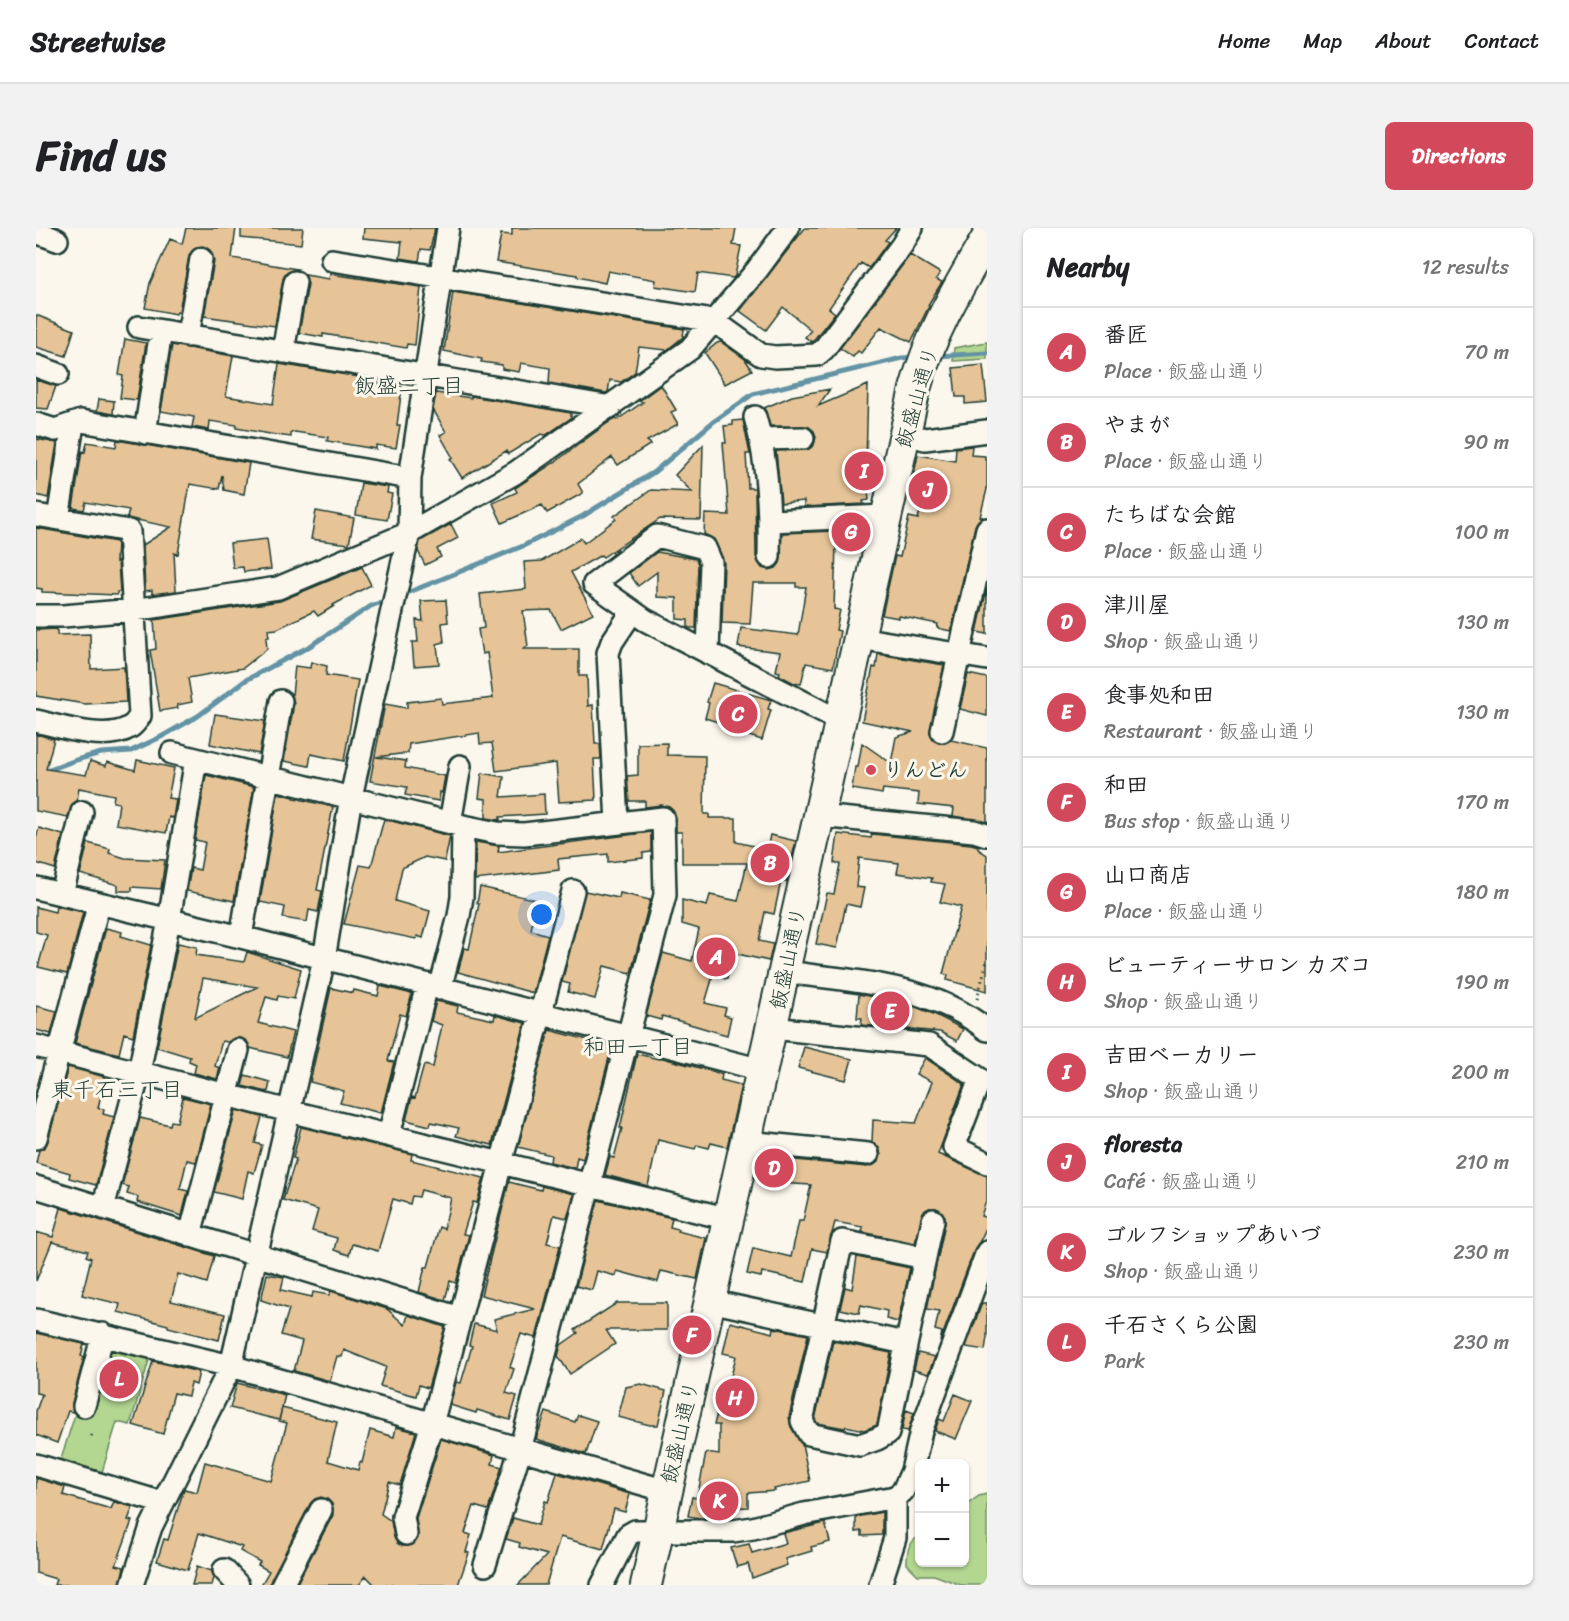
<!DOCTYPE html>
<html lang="en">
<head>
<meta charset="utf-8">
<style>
	body { margin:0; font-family:Sriracha,"Klee One",sans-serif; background:#f2f2f2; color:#202124 }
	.controls { position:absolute; right:18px; bottom:18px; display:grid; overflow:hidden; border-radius:9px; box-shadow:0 2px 4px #0004 }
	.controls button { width:54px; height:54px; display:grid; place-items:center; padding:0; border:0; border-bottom:2px solid #e0e0e0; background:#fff; color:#202124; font:30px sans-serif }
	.you { position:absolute; left:506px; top:687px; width:21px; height:21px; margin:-15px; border:4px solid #fff; border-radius:50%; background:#1a73e8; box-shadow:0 0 0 9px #1a73e833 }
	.badge { display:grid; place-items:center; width:39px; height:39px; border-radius:50%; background:#d1495b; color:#fff; font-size:20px; font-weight:700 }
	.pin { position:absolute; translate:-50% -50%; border:3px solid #fff; box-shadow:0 2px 6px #0006 }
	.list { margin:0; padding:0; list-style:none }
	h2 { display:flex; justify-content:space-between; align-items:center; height:78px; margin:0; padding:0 24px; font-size:26px }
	h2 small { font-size:20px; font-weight:400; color:#757577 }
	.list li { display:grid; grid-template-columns:39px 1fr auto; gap:18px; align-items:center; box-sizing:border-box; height:90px; padding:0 24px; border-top:2px solid #e0e0e0 }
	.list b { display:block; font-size:22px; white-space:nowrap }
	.list p { margin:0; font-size:20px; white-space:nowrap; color:#757577 }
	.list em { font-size:20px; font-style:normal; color:#757577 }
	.map { position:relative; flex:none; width:951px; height:1357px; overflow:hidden; border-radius:9px }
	header { display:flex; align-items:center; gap:36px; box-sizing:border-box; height:84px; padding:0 30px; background:#fff; border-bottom:2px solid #e0e0e0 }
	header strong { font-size:28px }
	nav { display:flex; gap:33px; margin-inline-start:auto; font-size:21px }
	.intro { display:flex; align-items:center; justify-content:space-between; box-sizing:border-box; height:144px; padding:0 36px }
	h1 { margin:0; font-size:42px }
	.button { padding:15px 27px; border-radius:9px; background:#d1495b; color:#fff; font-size:21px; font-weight:700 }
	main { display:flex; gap:36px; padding:0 36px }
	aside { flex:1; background:#fff; border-radius:9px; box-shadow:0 2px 4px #0004 }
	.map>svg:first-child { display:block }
</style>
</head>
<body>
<header>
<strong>Streetwise</strong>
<nav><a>Home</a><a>Map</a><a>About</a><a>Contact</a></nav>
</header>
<div class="intro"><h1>Find us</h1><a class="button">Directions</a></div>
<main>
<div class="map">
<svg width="951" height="1357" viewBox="0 0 951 1357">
	<rect width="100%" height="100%" fill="#fbf7ec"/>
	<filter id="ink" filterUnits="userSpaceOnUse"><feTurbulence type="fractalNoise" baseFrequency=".0167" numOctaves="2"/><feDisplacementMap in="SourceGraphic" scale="12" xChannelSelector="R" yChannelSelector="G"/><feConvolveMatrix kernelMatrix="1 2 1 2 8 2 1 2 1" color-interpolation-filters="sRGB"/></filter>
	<g filter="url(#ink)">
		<path fill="#b3d691" stroke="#698a62" stroke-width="1.5" d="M951 114V131L917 133 918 120Z
			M70 1110 116 1122 94 1197 81 1194 66 1244 25 1231 41 1180Z
			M951 1266V1357H925L898 1347H882L871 1336C871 1322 872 1316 883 1308L884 1334H928L929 1278 943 1268Z"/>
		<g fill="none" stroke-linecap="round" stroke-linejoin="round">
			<path stroke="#6393a5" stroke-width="5" d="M902 128 951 125
				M366 367 487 318 547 288 618 244 677 194 717 166 866 130 880 129
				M0 547 40 532 65 525 95 523 125 509 162 488 210 452 274 418 335 378 351 372"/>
		</g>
		<path fill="#e6c498" stroke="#1f3d34" stroke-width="1.5" fill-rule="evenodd" d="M150 0H200L196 30 261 41 250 45 247 51 239 98 168 88 178 33 174 22 167 18 160 19 153 28 143 84 141 83 140 86 109 80 114 55 134 11 146 16Z
			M205 0H267L265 16 205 10Z
			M328 0H399L394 22 385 21 383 33 364 30 366 14 327 10Z
			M476 0H700L697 17 705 18 699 48 697 50 662 45 659 64 619 58 620 52 572 43 569 55 541 49V47L460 34 465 6 476 7Z
			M769 0H860L849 12 852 14 833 40 825 35 793 80 799 85 776 114 769 109 775 102 747 79 730 102 704 83Z
			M874 27 904 45 900 51 906 54 892 77 893 78 875 114 845 99 825 125 822 123 817 129 804 120Z
			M294 46 385 59 379 117 371 116 370 120 287 106V109L263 105 272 56 269 47 293 51Z
			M417 64 648 101 647 109 631 122 603 119 599 144 585 154 574 152 572 164 570 165 513 155 514 140 485 135 483 144 466 141V137L445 134 446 131 408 123Z
			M0 87 38 102 30 128 0 119Z
			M89 111 110 115 101 172 84 170 87 148 83 147Z
			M685 114 709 131 716 142 689 156 669 125 681 115Z
			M136 117 197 128 190 168 195 169 237 176 243 136 336 151 335 154 366 159 361 197H364L360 220 340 217V221L291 213 292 209 259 204 255 205V209L240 207 200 200 201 197 174 193 173 202 156 199 158 189 125 183Z
			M947 137 951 174 929 176V169H920L917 140Z
			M0 152 20 158 12 181 0 180Z
			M625 157 640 182 635 184 642 196 611 213 615 216 582 237 576 229 542 256 547 265 511 285 506 277 466 295 457 275 481 264 479 260 519 234 569 197 578 191 581 192 607 174 603 173Z
			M832 157 830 235H837L839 253 831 254 833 272 827 273 828 276 768 279V273L745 275 740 223 773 221 778 217 780 209 778 203 773 199 734 198 728 180 756 168 794 161 782 178Z
			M400 165 435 170V168L535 185V190L510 207 505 206 472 226 470 223 426 250 414 231 417 230 404 207 410 204 397 181Z
			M63 171 78 173 77 186 61 183Z
			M707 192 714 226H710L712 260H719L720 329 726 340 733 342 740 340 744 335 746 305 827 302V314L800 316 798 381 804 382 800 402 804 403 797 440 770 435 765 456 758 455 743 447 744 444 740 443 744 424 702 419 705 400 762 407 770 359H760V355H717L714 396 686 395 688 334 678 311 668 306 669 286 693 287 687 215H690L688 198 697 197V193Z
			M0 211 21 215 12 270 0 267Z
			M81 212 213 235 208 266 188 262 186 247 183 261 154 256 142 326 138 325 140 363 116 366V362L109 363 107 317 135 299 91 290 93 282 50 274 48 282 37 280 46 223 49 224 51 214 80 219Z
			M667 217 665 292 624 291 578 322H581L577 325 576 323 567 329 565 327 535 344 557 385 525 401 515 382 487 383 492 418 486 421H543V448H551L552 478 557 477 559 516H564L565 531H558L560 572 523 574 520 535 460 543 456 515 444 516 443 505 373 516 372 525 340 529 370 533 369 540 409 548 406 565 404 564 403 573 369 567 371 559 334 553 349 476 371 480V474L405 470 406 476 457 470 451 425 446 426 442 401 448 400 444 366 490 361 488 334 506 333 545 310 548 315 580 291 578 288 615 262 656 264 639 247Z
			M936 218 935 227 949 228V232H951V261L944 289H946L939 298 915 403 901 400 902 396 863 388V390L846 387 859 328 864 329 873 289 882 291 890 258 876 255 882 227 919 233 920 220Z
			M325 255 352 259 351 265 356 266 351 292 320 287Z
			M280 283 318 290 313 316 275 311Z
			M415 296 422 310 401 321 405 329 389 337 382 323 384 313Z
			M0 300 81 314 80 334 82 333 84 364H81V367L6 364V361L0 360Z
			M231 311 235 341 208 344 207 339 197 340 194 315Z
			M621 324 660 331 662 336 660 400H652V392L641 391V370L621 369V344L602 358 593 345Z
			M326 339 335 357 297 377 298 378 282 388 278 383 241 401 232 402 233 409 230 410 231 421 207 440 152 450 156 474 141 477 142 480 124 483 114 422 120 421 118 392 244 373Z
			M951 360V406L941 404Z
			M410 372 412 394 406 395 408 414 401 416 403 436 378 438 376 414H382L380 392 387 393 385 373Z
			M21 401V407L54 406 55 441 88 439 90 474 49 476 0 468V402Z
			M842 426 908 437 894 506 897 512 903 515H909L915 512 951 520V594L917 588 918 580 882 576 883 565 847 561 846 566 816 561 819 539H822L826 515 855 535 860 509 877 504 826 493 837 439 840 440Z
			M275 434 291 438 290 447 322 452 308 533 275 526 273 538 248 533 258 475 256 467 259 438 274 440Z
			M932 446 951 450V488L924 481Z
			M677 455 735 472 732 481 735 482 726 512 697 503 698 499 669 490 673 475 671 474Z
			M179 486 229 493 223 526 174 516Z
			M0 506 18 511 10 541 50 547 54 533 70 538 71 534 99 542 101 532 138 540 132 570 140 571 137 590 133 589 130 605 80 596 83 575 77 574 78 567 43 560 41 573 36 576 32 589 0 583Z
			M631 515V527L669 528 668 586H673V590H700V614L731 621 734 607 760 613 750 654 745 653 738 686 729 684 723 713 737 716 733 733 697 725 691 751 677 748 669 775 690 780 688 787 695 789 691 807 626 788 625 792 610 788 627 725 656 733 663 701 646 696V672L671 678 674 667 702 673 711 635H646V604H640V590L637 583 633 579 626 577 609 579V573H593L591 548 602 547V516Z
			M446 545 468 549 465 569 508 566 509 586 464 589V592L450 590V571L443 570Z
			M170 547 218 559 198 673 151 663 155 640 164 642 169 614 159 612Z
			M242 565 258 569V570L297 579 281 662 286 663 282 684 273 682 271 694 247 690 249 679 224 674Z
			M348 591 414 608 409 633 389 629 366 640 359 673 394 683 387 710 381 708 380 711 308 696 324 637 335 639Z
			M3 600 27 607 19 641 0 635V610Z
			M615 604V624L607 625V630L572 634V626L522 631 523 642 439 652 440 614 463 618 462 624Z
			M802 606 835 610 836 606 935 616 942 618V621L951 627V763L911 752 912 747 907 746 925 679 904 674 909 656 895 654 896 650 861 645 863 635 823 630 820 659 828 660 824 679 810 676 801 720 780 716 791 665 798 666 804 636 798 635Z
			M52 615 74 621 73 625 89 630 129 632 125 661 96 659V663H82V657L44 646Z
			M444 659 501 672 495 702 512 707 497 765 422 744 428 720 433 721 443 676 441 675Z
			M549 663 583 670 584 665 614 672 595 745 568 738 559 771 532 764 534 756 526 754Z
			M20 678 47 684 31 746 2 739 11 707 0 704V679L19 684Z
			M70 700 86 704 85 708 115 717 97 808 88 805 83 826 39 815Z
			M142 715 161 719 160 727 208 734 211 724 265 741 258 771 242 768 241 772 230 769 222 795 257 804 251 829 214 820 211 813 205 810H198L192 814 186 813 179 838 184 840 181 851 158 845 160 836 153 833 154 829 121 819ZM167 750 221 759 159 790Z
			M344 758 376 766 370 788 364 786 352 833 358 834 345 885 304 875 308 863 274 854 295 760 317 765 318 762 342 768Z
			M823 766 877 778 900 787 927 801 921 813 904 804 825 797 826 790H821Z
			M400 773 422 778 421 784 458 792 459 787 489 795 456 917 420 908 423 900 395 894 394 898 370 892 376 869 379 870 388 837 397 839 406 797 395 793Z
			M0 778 21 783 15 806 0 802Z
			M513 802 576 818 547 931 541 929 539 940 514 934 515 927 482 919Z
			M768 819 816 831 810 852 762 840Z
			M601 826 623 831V829L686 846 685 852 705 857 691 919 675 915 673 920 661 917 659 921 622 912 612 958 569 947 574 929 578 930 586 900H584Z
			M889 830 928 856 902 926 951 948V970L945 988 951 990V998L944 1013 939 1020 904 1114 906 1104 899 1102 903 1083 891 1081 909 995V988L900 980H893L887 984 879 1015 826 1004 827 999 799 994 791 1024 776 1021 769 1054 726 1044 725 1049 711 1046 717 1020 755 1029 763 993H767L775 957 724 954 725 935H729V929L831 939 838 937 843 933 845 927 843 920 836 914 837 892 880 895 896 854 880 846Z
			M32 839 69 849 62 880 68 881 67 886 78 889 60 957 33 950 34 945 0 935 3 922 9 919 12 913Z
			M209 847 234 854 232 864 206 858Z
			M147 869 175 876 160 934 151 932 144 961 152 963 146 988 101 974 102 969 91 966 93 959 86 957 104 890 134 897 135 893 141 894Z
			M200 882 226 889 219 915 226 917 218 945 212 943 206 971 178 964Z
			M265 899 376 926 375 932 448 950 441 975 437 974 427 1006 433 1007 420 1055 414 1053 409 1072 383 1064 389 1039H392L403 999 408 1001 415 970 385 962 383 969 376 968 374 976 357 971 342 1023 316 1016 313 1027 298 1022 301 1010 276 1003 282 982 247 972 260 931 257 930Z
			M473 954 505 962 506 958 538 966 531 990 518 987 511 1015 524 1018 500 1110 485 1106 474 1139 478 1141 470 1165 481 1168 474 1192 441 1182 440 1185 414 1177 420 1154 425 1155 436 1118 433 1117 438 1096 461 1102 458 1091 499 1081 445 1067Z
			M562 972 636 990 634 999 642 1001 641 1003 670 1010 661 1051 625 1043 622 1054 581 1043 580 1048 561 1043 556 1062 540 1058Z
			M25 980 178 1028 171 1055 142 1046 135 1073 189 1086 183 1112 132 1099V1097L82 1084 84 1076 46 1067 55 1030 50 1028 52 1023 16 1014 0 1053V1004L17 1009Z
			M821 1029 874 1040 862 1094 850 1091 851 1083 825 1077 823 1085 804 1081 809 1059 816 1061Z
			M231 1046 248 1049 245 1062 276 1069 277 1064 293 1067 295 1063 351 1081 369 1097 372 1087 409 1099 392 1160 383 1157 380 1168 344 1158 350 1139 308 1122 306 1129 301 1128 294 1153 258 1143 266 1113 245 1107 253 1081 225 1072Z
			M581 1075H631V1102H570L579 1116 534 1146 522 1128 525 1117 542 1105 539 1102Z
			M946 1075H951V1109L949 1122 930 1119Z
			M694 1094 737 1105 738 1100 772 1107 753 1189 755 1199 766 1216 774 1253 738 1261 739 1263 712 1265V1279L694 1280 693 1290H664L652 1288 656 1269 661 1270 670 1225 683 1227V1197H678L688 1156 693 1157 700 1128 687 1125Z
			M0 1105 48 1116 45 1128 48 1129 36 1175 37 1184 32 1183 21 1215 0 1207V1183L6 1166 0 1165Z
			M797 1113 855 1125 841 1197 836 1199 828 1202 810 1198 809 1200 781 1195 779 1191Z
			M882 1125 899 1129 892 1146 878 1142Z
			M117 1133 163 1144 160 1157 155 1155 152 1168 138 1165 127 1206 97 1197Z
			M201 1155 249 1167 243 1192 194 1180Z
			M605 1156 630 1163 622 1197H614L582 1189 590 1159Z
			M919 1166 936 1173 920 1211 899 1203 903 1191 908 1193Z
			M246 1180 301 1194 292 1233 322 1242 324 1234 326 1235 334 1202 358 1209 360 1199 380 1204 364 1257 353 1254 345 1286 355 1293 358 1309 361 1315 366 1318 378 1316 382 1310 380 1290 405 1211 458 1227 456 1236 466 1239 452 1282 438 1278 429 1305 435 1307 430 1324 433 1325 422 1357H339L330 1348 323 1357H260L297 1287 296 1276 291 1271 285 1269 279 1271 274 1276 233 1357H225L233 1343 222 1337 224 1334 204 1323 206 1319 163 1305 152 1342 121 1333 128 1311 132 1312 147 1264 148 1261 161 1264 169 1234 235 1253 251 1195 243 1193Z
			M870 1182 878 1185 872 1203 866 1202Z
			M510 1184 539 1194 542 1187 561 1193 550 1226 500 1211Z
			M521 1245 594 1266 589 1284 578 1281 567 1321 524 1309 510 1357H482L511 1327 483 1319 484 1315 470 1311 477 1290 502 1297 509 1273 512 1274Z
			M0 1250 29 1259 27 1267 75 1281 78 1274 97 1279 92 1292 96 1293 80 1337 88 1339 84 1357H18L20 1351 0 1345Z
			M846 1284V1307L826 1308V1303L820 1304V1289Z
			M789 1295 794 1314 775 1319 776 1323 749 1331 751 1337 716 1350 712 1336 701 1339 695 1320 713 1316 716 1325 750 1315 747 1305Z
			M161 1338 176 1343 178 1350 176 1357H156Z"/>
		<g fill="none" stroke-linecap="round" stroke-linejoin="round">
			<g stroke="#1f3d34" stroke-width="26">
				<path id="street" d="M0 4 21 12
					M296 32 678 93 725 127 739 129 781 127 788 121 866 17 876 0
					M103 99 575 179
					M152 108 165 31
					M247 124 259 54
					M0 138 22 146
					M719 189C732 234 734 283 733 329
					M0 196 19 202 45 193 374 250
					M109 205 125 103
					M870 206 889 211 951 203
					M725 211 767 210
					M0 287 93 303 104 488C101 492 98 497 94 499 71 514 25 499 0 493
					M22 291 37 196
					M734 293 850 288
					M0 388H27L98 382 242 360 373 305 479 245 654 121 721 42 752 0
					M823 410 951 431
					M672 425 675 334 669 320 621 308 558 356 609 392 804 493
					M906 503 951 301
					M136 525 427 598 461 605 488 606 627 590 629 667 484 1222 449 1337
					M783 588 938 603 951 607
					M414 595 424 538
					M581 595 572 425 576 414 596 384
					M0 660 205 709 726 842
					M26 666 46 584
					M205 709 245 473
					M748 744C818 753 895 756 951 802
					M404 761 423 688 426 669 427 598
					M737 800 893 817 944 851 918 919 951 935
					M0 818 253 883 693 991
					M353 907 391 757
					M0 910 63 675
					M710 914 832 926
					M0 959 424 1090
					M67 980 103 845 133 692 160 531
					M154 1007 202 822
					M889 1030 806 1013 766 1193 773 1206 824 1217 841 1211 852 1205C866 1134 882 1063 897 992
					M674 1073 869 1115
					M0 1092 195 1138 631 1263
					M48 1178 67 1106
					M0 1237 127 1275
					M370 1306 367 1289 396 1196 537 663
					M188 1342 202 1357
					M96 1357 115 1299 195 1138 288 731 315 569 373 305 374 250 412 0
					M246 1357 285 1282
					M566 1357 592 1307 599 1303H697L717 1300 768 1286 859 1269 867 1263 876 1243 885 1203 951 1024
					M844 1357 859 1310V1269"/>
			</g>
			<g stroke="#1f3d34" stroke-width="34">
				<path id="secondary" d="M610 1357 879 161C894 106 923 58 951 10"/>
			</g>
			<path stroke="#1f3d34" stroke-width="3" stroke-dasharray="1.5 4.5" stroke-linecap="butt" d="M941 771 951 733
				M55 1208 57 1204"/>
			<use href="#street" stroke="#fbf7ec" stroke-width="21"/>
			<use href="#secondary" stroke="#fbf7ec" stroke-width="30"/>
		</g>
	</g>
	<circle fill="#d1495b" stroke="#fbf7ec" stroke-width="2" cx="835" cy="542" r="6"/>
	<g text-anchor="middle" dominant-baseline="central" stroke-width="6" stroke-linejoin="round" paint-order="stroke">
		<g font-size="21" fill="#1f3d34" stroke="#fbf7ec">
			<text transform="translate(881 169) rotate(-74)">飯盛山通り</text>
			<text transform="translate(752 730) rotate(-78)">飯盛山通り</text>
			<text transform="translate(644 1204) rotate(-77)">飯盛山通り</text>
		</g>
		<g font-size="21" font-weight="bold" fill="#1f3d34" stroke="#fbf7ec" text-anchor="start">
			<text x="847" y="542">りんどん</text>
		</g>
		<g font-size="22" fill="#1f3d34" stroke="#fbf7ec">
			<text x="373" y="157">飯盛二丁目</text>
			<text x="602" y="818">和田一丁目</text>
			<text x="81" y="861">東千石三丁目</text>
		</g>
	</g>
</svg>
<div class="controls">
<button>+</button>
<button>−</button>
</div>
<div class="you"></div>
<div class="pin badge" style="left:680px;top:729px">A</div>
<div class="pin badge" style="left:734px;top:635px">B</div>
<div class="pin badge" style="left:702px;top:486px">C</div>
<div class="pin badge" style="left:738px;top:940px">D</div>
<div class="pin badge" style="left:854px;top:783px">E</div>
<div class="pin badge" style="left:656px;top:1107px">F</div>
<div class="pin badge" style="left:815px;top:304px">G</div>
<div class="pin badge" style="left:699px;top:1170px">H</div>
<div class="pin badge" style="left:828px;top:243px">I</div>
<div class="pin badge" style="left:892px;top:262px">J</div>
<div class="pin badge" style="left:683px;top:1273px">K</div>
<div class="pin badge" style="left:83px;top:1151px">L</div>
</div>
<aside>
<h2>Nearby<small>12 results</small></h2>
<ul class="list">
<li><span class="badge">A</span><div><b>番匠</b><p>Place · 飯盛山通り</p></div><em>70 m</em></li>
<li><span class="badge">B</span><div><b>やまが</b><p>Place · 飯盛山通り</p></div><em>90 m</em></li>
<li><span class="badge">C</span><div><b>たちばな会館</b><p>Place · 飯盛山通り</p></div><em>100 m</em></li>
<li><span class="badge">D</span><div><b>津川屋</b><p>Shop · 飯盛山通り</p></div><em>130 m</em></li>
<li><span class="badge">E</span><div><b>食事処和田</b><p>Restaurant · 飯盛山通り</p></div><em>130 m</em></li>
<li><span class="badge">F</span><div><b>和田</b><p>Bus stop · 飯盛山通り</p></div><em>170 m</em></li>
<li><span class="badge">G</span><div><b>山口商店</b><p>Place · 飯盛山通り</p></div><em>180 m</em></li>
<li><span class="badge">H</span><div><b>ビューティーサロン カズコ</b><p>Shop · 飯盛山通り</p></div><em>190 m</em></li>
<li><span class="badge">I</span><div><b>吉田ベーカリー</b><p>Shop · 飯盛山通り</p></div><em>200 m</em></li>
<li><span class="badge">J</span><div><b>floresta</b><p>Café · 飯盛山通り</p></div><em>210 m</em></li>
<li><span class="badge">K</span><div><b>ゴルフショップあいづ</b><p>Shop · 飯盛山通り</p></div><em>230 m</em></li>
<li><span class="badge">L</span><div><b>千石さくら公園</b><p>Park</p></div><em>230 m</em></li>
</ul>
</aside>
</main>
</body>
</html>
